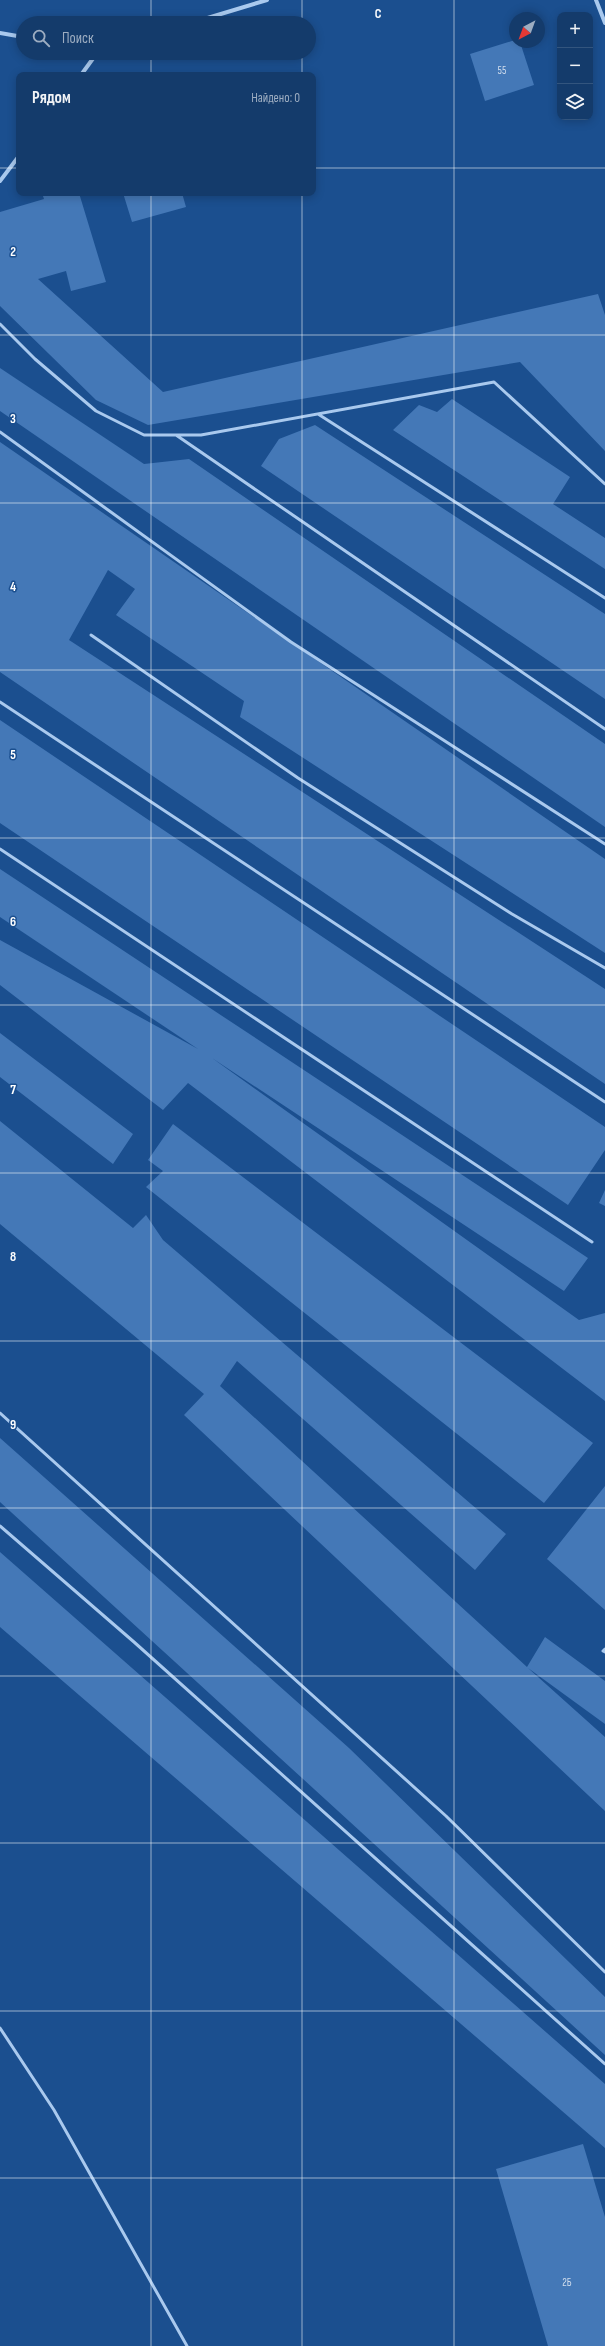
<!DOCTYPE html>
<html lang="ru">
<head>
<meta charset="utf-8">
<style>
	body { margin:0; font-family:"Sofia Sans Condensed",sans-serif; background:#214673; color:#f1f3f6 }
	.controls { position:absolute; right:12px; top:12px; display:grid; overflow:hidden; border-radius:8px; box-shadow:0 2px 10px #0003 }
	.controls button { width:36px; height:36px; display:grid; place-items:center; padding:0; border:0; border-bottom:1px solid #33557e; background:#143b6b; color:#f1f3f6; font:20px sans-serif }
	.compass { position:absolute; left:509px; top:12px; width:36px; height:36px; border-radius:50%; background:#143b6b; box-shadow:0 2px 10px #0003; rotate:221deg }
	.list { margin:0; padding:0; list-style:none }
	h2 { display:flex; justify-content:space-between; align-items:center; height:52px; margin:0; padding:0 16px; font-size:17px }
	h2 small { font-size:13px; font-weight:400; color:#9dadc1 }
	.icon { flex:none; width:22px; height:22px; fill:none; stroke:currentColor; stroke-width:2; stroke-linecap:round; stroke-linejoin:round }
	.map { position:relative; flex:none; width:605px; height:2346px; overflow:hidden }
	.search { position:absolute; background:#143b6b; box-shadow:0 2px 10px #0003; left:16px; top:16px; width:300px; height:44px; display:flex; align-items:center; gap:10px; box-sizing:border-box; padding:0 14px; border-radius:22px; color:#9dadc1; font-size:15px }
	.panel { position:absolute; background:#143b6b; box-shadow:0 2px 10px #0003; left:16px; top:72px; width:300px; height:124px; border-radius:8px }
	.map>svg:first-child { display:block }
</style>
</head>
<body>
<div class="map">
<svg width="605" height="2346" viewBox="0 0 605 2346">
	<rect width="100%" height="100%" fill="#1b4f8f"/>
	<path fill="#4478b7" d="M515 40V42H520L534 85 485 101 470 54Z
		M42 193H79L106 282 71 291 66 271 38 279 163 392 598 294 605 315V451L520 362 148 425 96 400 0 306V212L44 199Z
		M123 193H182L186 207 132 222Z
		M0 368 144 464 189 459 605 744V827L0 411Z
		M452 399 570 477 553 504 605 538V569L393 430 419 405 437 412Z
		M315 425 605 614V699L261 466 279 439Z
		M0 442 605 859V953L240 717 244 701 116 615 135 589 108 570 69 640 605 989V1084L0 672Z
		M0 720 605 1127V1150L568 1205 0 823Z
		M0 869 588 1258 564 1291 212 1058 579 1320 605 1313V1401L188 1083 163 1110 0 985V940L198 1049 0 917Z
		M0 1033 133 1134 113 1164 0 1077Z
		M0 1121 133 1228 146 1215 163 1240 506 1534 475 1570 237 1361 220 1386 527 1667 545 1637 605 1681V1724L528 1668 605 1737V1811L184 1415 204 1394 0 1224Z
		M173 1124 593 1443 544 1503 146 1187 163 1171 148 1160Z
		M605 1190V1206L599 1203Z
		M0 1438 349 1748 605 1997V2055L0 1502Z
		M605 1486V1610L547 1559Z
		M0 1552 605 2084V2148L0 1627Z
		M583 2144 605 2217V2346H548L496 2169Z"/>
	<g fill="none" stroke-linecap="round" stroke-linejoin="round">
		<path stroke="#a9c9ee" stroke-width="3" d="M0 324 35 359 96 411 144 435H201L494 382 605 484
			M318 414 605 598
			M0 432 291 642 605 844
			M176 435 605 729
			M91 635 298 778 512 914 605 968
			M0 702 605 1102
			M0 849 592 1242
			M0 1413 446 1816 605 1972
			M0 1526 134 1642 605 2064
			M605 1649 603 1651 605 1652
			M0 2028 54 2110 187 2346"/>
		<path stroke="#a9c9ee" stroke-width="4" d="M596 0 605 23
			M191 23 267 0
			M0 33 23 37
			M81 75 97 53
			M0 181 19 156"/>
	</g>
	<path fill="none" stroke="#fff" stroke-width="1" stroke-opacity="0.55" d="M151 0V23M302 0V23M454 0V2346M151 53V75M302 53V75M0 168H19M313 168H605M151 193V2346M302 193V2346M0 335H605M0 503H605M0 670H605M0 838H605M0 1005H605M0 1173H605M0 1341H605M0 1508H605M0 1676H605M0 1843H605M0 2011H605M0 2178H605"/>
	<g text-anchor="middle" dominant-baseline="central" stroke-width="3" stroke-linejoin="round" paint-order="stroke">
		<g font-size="11" fill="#d0dded">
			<text x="502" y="70">55</text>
			<text x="567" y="2282">2Б</text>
		</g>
	</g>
	<g font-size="13" text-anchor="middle" font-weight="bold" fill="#fff" stroke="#1b4f8f" stroke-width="3" stroke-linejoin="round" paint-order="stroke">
		<text x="378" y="18">C</text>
		<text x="13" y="256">2</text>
		<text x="13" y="423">3</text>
		<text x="13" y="591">4</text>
		<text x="13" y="759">5</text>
		<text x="13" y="926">6</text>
		<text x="13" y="1094">7</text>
		<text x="13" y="1261">8</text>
		<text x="13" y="1429">9</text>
	</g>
</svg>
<div class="controls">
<button>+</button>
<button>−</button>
<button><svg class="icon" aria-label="layers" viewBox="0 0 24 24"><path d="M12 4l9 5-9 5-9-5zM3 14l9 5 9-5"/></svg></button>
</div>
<svg class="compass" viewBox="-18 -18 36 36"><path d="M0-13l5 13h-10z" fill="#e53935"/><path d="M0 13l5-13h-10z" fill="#9dadc1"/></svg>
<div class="search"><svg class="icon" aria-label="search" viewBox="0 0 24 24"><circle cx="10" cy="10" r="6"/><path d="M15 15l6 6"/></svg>Поиск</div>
<section class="panel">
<h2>Рядом<small>Найдено: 0</small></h2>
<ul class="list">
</ul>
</section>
</div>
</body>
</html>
